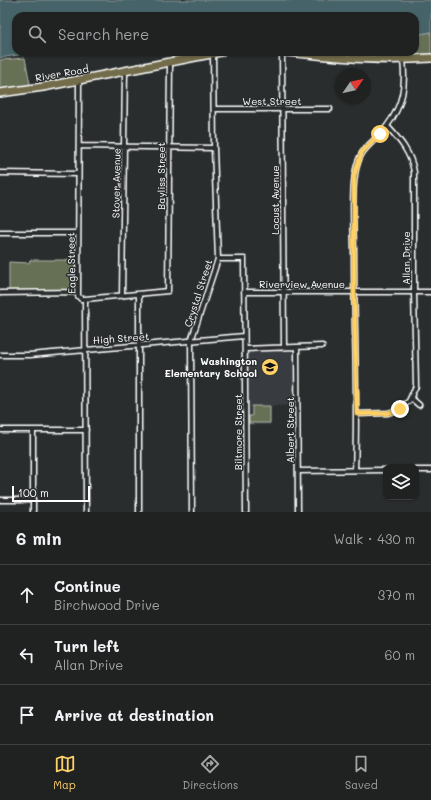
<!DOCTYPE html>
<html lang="en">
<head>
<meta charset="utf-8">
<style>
	body { margin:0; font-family:Mali,sans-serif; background:#282a2a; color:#f1f3f6 }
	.controls { position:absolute; right:12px; bottom:12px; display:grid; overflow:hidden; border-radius:8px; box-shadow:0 1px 3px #0004 }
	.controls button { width:36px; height:36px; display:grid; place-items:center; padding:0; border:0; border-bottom:1px solid #3d3f40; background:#202222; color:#f1f3f6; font:20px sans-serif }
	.compass { position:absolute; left:335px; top:68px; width:36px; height:36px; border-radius:50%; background:#202222; box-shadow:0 1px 3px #0004; rotate:56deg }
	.scale { position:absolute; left:12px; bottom:10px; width:78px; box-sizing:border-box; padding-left:4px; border:2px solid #fff; border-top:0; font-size:11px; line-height:14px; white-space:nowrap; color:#fff; -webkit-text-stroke:3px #2a2d2e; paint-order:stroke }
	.stop { position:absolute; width:12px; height:12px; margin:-9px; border:3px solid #ffd166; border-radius:50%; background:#fff }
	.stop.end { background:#ffd166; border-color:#fff; box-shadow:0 1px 4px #0008 }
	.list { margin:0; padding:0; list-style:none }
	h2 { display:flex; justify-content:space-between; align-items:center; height:52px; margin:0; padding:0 16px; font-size:17px }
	h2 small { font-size:13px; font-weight:400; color:#a2a4a5 }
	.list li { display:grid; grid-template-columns:26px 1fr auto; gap:12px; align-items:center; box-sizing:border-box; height:60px; padding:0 16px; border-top:1px solid #3d3f40 }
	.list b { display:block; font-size:15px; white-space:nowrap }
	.list p { margin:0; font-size:13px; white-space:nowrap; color:#a2a4a5 }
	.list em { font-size:13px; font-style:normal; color:#a2a4a5 }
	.icon { flex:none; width:22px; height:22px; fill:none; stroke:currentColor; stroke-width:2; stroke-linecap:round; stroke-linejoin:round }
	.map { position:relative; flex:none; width:431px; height:512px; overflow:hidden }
	.search { position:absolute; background:#202222; box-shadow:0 1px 3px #0004; left:12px; right:12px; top:12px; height:44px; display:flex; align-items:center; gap:10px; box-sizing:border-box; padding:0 14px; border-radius:12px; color:#a2a4a5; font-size:15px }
	.sheet { height:232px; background:#202222 }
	nav { display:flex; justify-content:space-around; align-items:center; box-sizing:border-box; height:56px; border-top:1px solid #3d3f40; background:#202222; font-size:11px; color:#a2a4a5 }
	nav a { display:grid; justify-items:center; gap:2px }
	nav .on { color:#ffd166 }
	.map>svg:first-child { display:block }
</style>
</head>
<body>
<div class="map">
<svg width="431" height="512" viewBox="0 0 431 512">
	<rect width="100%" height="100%" fill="#2a2d2e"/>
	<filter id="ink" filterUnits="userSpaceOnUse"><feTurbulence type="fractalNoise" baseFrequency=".025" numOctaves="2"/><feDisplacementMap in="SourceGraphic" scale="8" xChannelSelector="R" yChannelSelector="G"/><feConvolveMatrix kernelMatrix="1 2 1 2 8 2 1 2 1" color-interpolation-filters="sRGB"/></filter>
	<g filter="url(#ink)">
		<path fill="#393b41" d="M297 347V405L271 406V425H246L245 349Z"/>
		<path fill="#656f55" stroke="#b2b7aa" d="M431 32V58L284 52H415V35Z
			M25 58 31 89 0 93V60Z
			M30 260H77V292L9 293V262L29 263Z
			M252 406H270V423H249V416H252Z"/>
		<path fill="#456367" stroke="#8fa1a4" d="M0 0H431V32L415 35V16H16V52H35L0 58Z"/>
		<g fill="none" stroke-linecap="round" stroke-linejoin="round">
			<g stroke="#fff" stroke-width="7">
				<path id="minor" d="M282 52 284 348
					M79 80 78 296 81 299H85L168 291 170 62
					M215 109H330
					M79 146 214 148
					M0 173 78 174
					M0 233H78
					M218 259H244L246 512
					M244 292H431
					M0 293 77 292
					M139 294V512
					M122 296 125 71
					M85 299 86 512
					M297 347 298 512
					M245 349 322 346
					M0 355H30L244 336
					M411 398 419 405
					M357 414 388 413 400 409 409 401 416 386 414 292V172C411 153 400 140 387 126
					M0 430H86
					M33 431V512
					M355 470C358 398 354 326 354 254 354 231 351 197 355 175 359 146 372 146 387 126 403 105 406 85 403 60
					M416 470H431
					M298 471 386 470
					M0 500H33
					M192 512 191 341 218 259 214 148 213 54"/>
			</g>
			<g stroke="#fff" stroke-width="10">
				<path id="primary" d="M284 52C335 57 380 62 431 58
					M0 93 43 87 221 52"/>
			</g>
			<use href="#minor" stroke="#2a2d2e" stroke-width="4"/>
			<use href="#primary" stroke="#726c4b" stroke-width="7"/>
		</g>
	</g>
	<g fill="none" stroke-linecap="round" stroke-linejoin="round" filter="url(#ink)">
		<path stroke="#ffd166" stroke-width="5" d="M380 134 362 152 354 176V292L357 414 388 413 400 409"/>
	</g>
	<defs>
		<g id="school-disc" transform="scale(0.9)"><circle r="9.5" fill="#ffd166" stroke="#2a2d2e"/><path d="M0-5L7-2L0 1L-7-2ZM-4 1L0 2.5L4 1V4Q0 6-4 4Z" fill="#111"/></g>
	</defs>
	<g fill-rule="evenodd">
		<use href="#school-disc" x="270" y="367"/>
	</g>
	<g text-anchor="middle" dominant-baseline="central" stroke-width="3" stroke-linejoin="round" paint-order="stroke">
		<g font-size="10" fill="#fff" stroke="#2a2d2e">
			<text transform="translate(62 73) rotate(-10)">River Road</text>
			<text x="272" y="101">West Street</text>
			<text transform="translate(161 176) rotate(-90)">Bayliss Street</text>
			<text transform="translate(116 183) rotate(-89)">Stover Avenue</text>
			<text transform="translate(275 200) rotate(-90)">Locust Avenue</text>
			<text transform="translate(406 258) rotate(-90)">Allan Drive</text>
			<text transform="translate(71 263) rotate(-91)">Eagle Street</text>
			<text x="302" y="284">Riverview Avenue</text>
			<text transform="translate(198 293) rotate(-72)">Crystal Street</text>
			<text transform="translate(121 338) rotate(-4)">High Street</text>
			<text transform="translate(290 430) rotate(-90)">Albert Street</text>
			<text transform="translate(238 432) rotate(-90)">Biltmore Street</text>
		</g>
		<g font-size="10" font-weight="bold" fill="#fff" stroke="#2a2d2e" text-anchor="end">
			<text x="257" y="361">Washington<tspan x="257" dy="12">Elementary School</tspan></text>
		</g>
	</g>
</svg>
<div class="controls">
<button><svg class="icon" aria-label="layers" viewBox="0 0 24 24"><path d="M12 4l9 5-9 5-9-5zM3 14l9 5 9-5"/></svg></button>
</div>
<svg class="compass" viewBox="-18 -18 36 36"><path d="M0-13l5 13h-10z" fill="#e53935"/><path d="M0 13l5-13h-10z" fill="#a2a4a5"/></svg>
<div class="scale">100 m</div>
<div class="stop" style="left:380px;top:134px"></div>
<div class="stop end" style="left:400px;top:409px"></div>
<div class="search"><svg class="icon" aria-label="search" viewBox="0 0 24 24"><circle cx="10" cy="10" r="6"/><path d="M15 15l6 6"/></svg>Search here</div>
</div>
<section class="sheet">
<h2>6 min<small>Walk · 430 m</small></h2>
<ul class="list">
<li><svg class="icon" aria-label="ahead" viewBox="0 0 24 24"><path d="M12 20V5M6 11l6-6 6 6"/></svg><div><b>Continue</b><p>Birchwood Drive</p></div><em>370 m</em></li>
<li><svg class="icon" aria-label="left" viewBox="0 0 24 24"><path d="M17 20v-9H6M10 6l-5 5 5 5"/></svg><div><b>Turn left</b><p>Allan Drive</p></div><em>60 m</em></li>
<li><svg class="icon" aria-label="arrive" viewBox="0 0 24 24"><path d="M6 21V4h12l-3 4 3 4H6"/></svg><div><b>Arrive at destination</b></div></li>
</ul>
</section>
<nav>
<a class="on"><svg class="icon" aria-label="map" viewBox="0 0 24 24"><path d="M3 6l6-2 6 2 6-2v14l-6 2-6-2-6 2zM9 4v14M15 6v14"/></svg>Map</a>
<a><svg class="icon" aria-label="directions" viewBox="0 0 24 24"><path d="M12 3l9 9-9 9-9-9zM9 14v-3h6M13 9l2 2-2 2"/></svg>Directions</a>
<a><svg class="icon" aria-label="saved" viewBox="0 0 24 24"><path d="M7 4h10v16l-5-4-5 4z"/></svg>Saved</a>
</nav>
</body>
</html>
